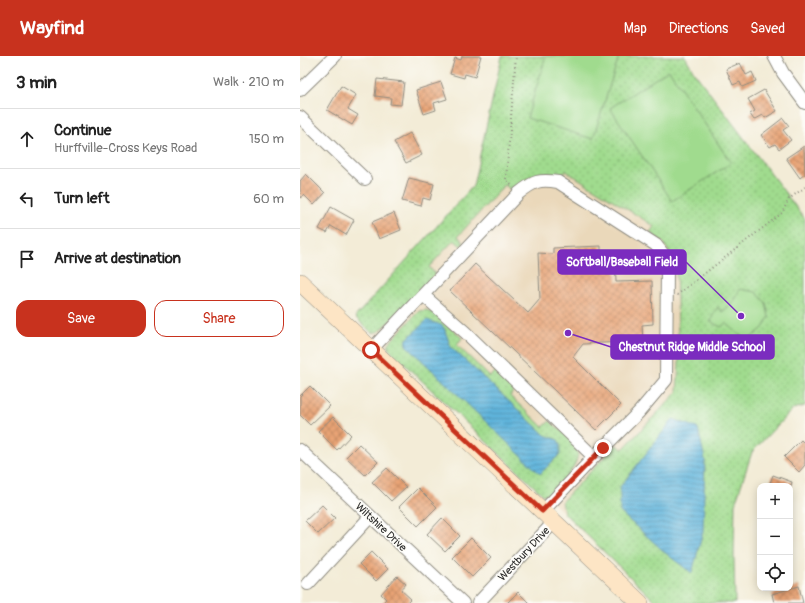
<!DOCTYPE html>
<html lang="en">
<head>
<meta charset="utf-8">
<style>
	body { margin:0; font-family:Pangolin,sans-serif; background:#f2f2f2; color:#222 }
	.controls { position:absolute; right:12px; bottom:12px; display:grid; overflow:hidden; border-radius:8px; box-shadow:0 2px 10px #0003 }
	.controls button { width:36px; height:36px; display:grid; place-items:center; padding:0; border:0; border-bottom:1px solid #e0e0e0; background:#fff; color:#222; font:20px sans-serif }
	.stop { position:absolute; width:12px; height:12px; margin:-9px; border:3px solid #c8321e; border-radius:50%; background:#fff }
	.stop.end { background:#c8321e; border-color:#fff; box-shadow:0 1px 4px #0008 }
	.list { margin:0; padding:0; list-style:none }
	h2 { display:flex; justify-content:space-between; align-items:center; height:52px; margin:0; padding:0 16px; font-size:17px }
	h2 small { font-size:13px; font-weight:400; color:#767676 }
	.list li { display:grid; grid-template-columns:26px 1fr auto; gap:12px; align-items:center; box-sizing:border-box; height:60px; padding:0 16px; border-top:1px solid #e0e0e0 }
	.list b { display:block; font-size:15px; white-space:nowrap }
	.list p { margin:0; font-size:13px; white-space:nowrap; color:#767676 }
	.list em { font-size:13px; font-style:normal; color:#767676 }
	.actions { display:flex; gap:8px; padding:12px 16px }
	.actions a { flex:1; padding:9px 0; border:1px solid #c8321e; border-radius:12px; text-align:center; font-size:14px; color:#c8321e }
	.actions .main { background:#c8321e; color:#fff }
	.icon { flex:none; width:22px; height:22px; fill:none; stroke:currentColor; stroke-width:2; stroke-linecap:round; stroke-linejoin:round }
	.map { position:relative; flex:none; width:505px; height:547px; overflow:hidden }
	header { display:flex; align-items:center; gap:24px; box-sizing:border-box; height:56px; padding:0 20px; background:#c8321e; color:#fff }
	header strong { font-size:19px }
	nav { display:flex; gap:22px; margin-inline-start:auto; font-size:14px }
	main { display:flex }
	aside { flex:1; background:#fff }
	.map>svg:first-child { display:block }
</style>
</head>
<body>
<header>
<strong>Wayfind</strong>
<nav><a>Map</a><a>Directions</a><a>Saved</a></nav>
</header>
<main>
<aside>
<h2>3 min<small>Walk · 210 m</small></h2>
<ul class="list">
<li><svg class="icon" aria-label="ahead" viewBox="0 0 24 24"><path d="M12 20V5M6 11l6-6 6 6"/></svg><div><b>Continue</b><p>Hurffville-Cross Keys Road</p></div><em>150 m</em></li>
<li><svg class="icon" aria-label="left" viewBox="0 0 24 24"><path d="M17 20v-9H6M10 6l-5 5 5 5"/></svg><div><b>Turn left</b></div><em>60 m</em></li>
<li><svg class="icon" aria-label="arrive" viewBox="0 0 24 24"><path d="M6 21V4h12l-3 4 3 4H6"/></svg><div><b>Arrive at destination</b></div></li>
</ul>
<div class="actions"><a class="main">Save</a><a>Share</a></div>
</aside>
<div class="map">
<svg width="505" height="547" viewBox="0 0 505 547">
	<defs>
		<pattern id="green-dots" width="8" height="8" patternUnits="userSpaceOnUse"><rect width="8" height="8" fill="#a0db8e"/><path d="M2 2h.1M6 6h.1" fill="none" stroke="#8abc7b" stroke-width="1.8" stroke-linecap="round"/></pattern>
		<pattern id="water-rules" width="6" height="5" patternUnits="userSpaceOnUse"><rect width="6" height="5" fill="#5fb4db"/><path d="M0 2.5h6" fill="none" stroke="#4f93b2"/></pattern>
		<pattern id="building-cross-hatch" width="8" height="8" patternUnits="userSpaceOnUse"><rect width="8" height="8" fill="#e8a375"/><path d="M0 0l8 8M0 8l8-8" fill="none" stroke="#bc8560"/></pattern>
	</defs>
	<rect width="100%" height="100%" fill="#fdfcf7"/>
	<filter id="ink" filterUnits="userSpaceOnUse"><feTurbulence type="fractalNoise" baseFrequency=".025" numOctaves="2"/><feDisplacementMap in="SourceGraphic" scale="8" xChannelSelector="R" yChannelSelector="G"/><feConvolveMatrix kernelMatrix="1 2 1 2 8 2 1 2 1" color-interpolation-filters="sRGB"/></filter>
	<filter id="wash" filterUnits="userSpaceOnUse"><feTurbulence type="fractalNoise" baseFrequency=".012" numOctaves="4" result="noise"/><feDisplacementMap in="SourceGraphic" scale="16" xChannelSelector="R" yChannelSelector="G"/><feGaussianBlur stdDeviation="0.9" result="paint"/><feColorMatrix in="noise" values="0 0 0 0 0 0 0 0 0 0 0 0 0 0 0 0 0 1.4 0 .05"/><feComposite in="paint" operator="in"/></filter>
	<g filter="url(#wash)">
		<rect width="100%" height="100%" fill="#f3ecd7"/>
		<path fill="#ead8ba" d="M202 0H385L394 16 505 163V350L493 353 452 396 435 448 434 501 435 547H357L264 457 55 261 173 130Z"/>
		<path fill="url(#green-dots)" stroke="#66835c" d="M202 0H385L394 16 505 163V350L493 353 452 396 435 448 434 501 435 547H357L264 457 262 445 316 389 323 393 377 336 379 307 376 211 364 187 350 177 354 170 266 115 261 121C241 112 226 120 213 136L205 129 158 180 164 187 161 190 154 184 129 211 135 218 80 275 72 277 55 261 173 130Z
			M126 254 136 258 162 282 157 289 190 321 196 315 215 333 210 340 243 371 250 365C258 373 271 381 276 391 285 406 258 430 247 439H243L88 293 89 287 119 255Z"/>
		<path fill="#a0db8e" stroke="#66835c" d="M246 0H319L293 83 227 62Z
			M369 14 431 107 372 145 310 52Z
			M440 233 456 236 466 247 469 261 463 272 447 285 426 267 421 271 411 266 413 259 418 251 422 256 432 248Z"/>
		<path fill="url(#water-rules)" stroke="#457083" d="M127 264 141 269 144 272 151 291 245 379 258 384 260 388V398L240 418 106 289 107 283Z
			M373 363 398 372 405 404 403 476 392 517 369 500 320 456V431Z"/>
		<g id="blocks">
			<path fill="url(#building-cross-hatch)" d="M162 0H181L175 21 165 18 164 22 150 18 155 2 161 4Z
				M440 7 446 19 452 16 456 25 442 31 440 26 433 29 426 13Z
				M77 23 104 26 101 49 90 48 91 42 75 40Z
				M141 26 147 43 134 47 136 54 124 58 116 34Z
				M41 30 56 39 48 53 58 59 52 69 27 54Z
				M464 34 477 55 465 62 463 59 454 64 450 58 455 55 448 43Z
				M483 62 489 70 483 74 491 84 479 93 475 88 470 91 461 79Z
				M110 77 122 99 106 107 94 86Z
				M504 90 505 118 500 122 486 102Z
				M6 118 25 137 14 149 4 139 0 142V125Z
				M109 122 134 128 130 144 123 142 121 150 102 145Z
				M31 151 54 164 46 179 31 170 27 177 19 173Z
				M94 157 101 174 79 183 72 166Z
				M301 190V197L315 196 316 226 352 225 353 268 342 269 343 285 283 288 273 301 321 349 296 374 150 235 175 208 228 257 240 243 238 197 253 198V192Z
				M10 330 30 350 10 369 0 359V340Z
				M33 361 51 379 37 394 18 375Z
				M501 384 505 388V409L499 416 484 401Z
				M59 388 78 406 65 419 46 401Z
				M87 412 106 431 91 445 72 426Z
				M473 419 492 426 491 430H469Z
				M118 432 137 451 118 470 99 451Z
				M22 449 35 462 18 478 5 465Z
				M142 462 160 480 145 495 127 478Z
				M171 482 191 502 172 521 152 501Z
				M71 496 88 513 76 525 59 508Z
				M97 520 106 528 101 534 111 543 107 547H82L86 543 81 538Z
				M499 530 503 547H474L472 538Z
				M218 536 229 547H207Z"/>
		</g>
	</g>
	<g filter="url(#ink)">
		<use href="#blocks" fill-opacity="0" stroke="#8f8c81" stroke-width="1"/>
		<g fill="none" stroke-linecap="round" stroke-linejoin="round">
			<g stroke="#8f8c81" stroke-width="14">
				<path id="minor" d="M474 0 483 17 505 47
					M0 34 35 0
					M0 61 65 123
					M123 239 165 276 294 401 243 455
					M71 294 219 137C234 125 239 123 258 126L356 189 363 198 367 211 366 324 339 356 294 401
					M0 394 163 547
					M8 528 70 461
					M178 547 254 466"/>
			</g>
			<g stroke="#8f8c81" stroke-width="18">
				<path id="secondary" d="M0 226 340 547"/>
			</g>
			<path stroke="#8f8c81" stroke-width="2" stroke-dasharray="1 3" stroke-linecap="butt" d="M211 129 206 123 216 0
				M377 239 482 157 489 143 505 131"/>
			<use href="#minor" stroke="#fff" stroke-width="12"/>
			<use href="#secondary" stroke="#fde5c5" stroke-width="17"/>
		</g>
	</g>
	<g fill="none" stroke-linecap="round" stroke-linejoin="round" filter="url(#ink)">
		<path stroke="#c8321e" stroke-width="5" d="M71 294 242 455 303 392"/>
	</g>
	<g text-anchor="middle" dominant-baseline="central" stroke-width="3" stroke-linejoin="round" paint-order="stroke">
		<g font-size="11" fill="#2b2b2b" stroke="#fdfcf7">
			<text transform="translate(81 471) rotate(43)">Wiltshire Drive</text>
			<text transform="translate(224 498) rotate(-47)">Westbury Drive</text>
		</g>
	</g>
	<path fill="none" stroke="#7b2cbf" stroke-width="1.5" d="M441 260L386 206M268 277L311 291"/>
	<g fill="#7b2cbf" stroke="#fdfcf7" stroke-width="1.5">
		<circle cx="441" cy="260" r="4"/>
		<circle cx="268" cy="277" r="4"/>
	</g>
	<g fill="#7b2cbf" stroke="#7b2cbf" stroke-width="1.5">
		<rect x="258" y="194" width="128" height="24" rx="4"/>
		<rect x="311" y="279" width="163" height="24" rx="4"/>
	</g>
	<g font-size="12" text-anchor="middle" font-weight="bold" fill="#fff">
		<text x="322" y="210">Softball/Baseball Field</text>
		<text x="392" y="295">Chestnut Ridge Middle School</text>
	</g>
</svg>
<div class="controls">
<button>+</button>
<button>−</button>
<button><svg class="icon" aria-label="locate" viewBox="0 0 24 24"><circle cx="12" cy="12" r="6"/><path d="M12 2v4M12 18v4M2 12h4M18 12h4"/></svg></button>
</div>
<div class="stop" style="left:71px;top:294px"></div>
<div class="stop end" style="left:303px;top:392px"></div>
</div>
</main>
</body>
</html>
